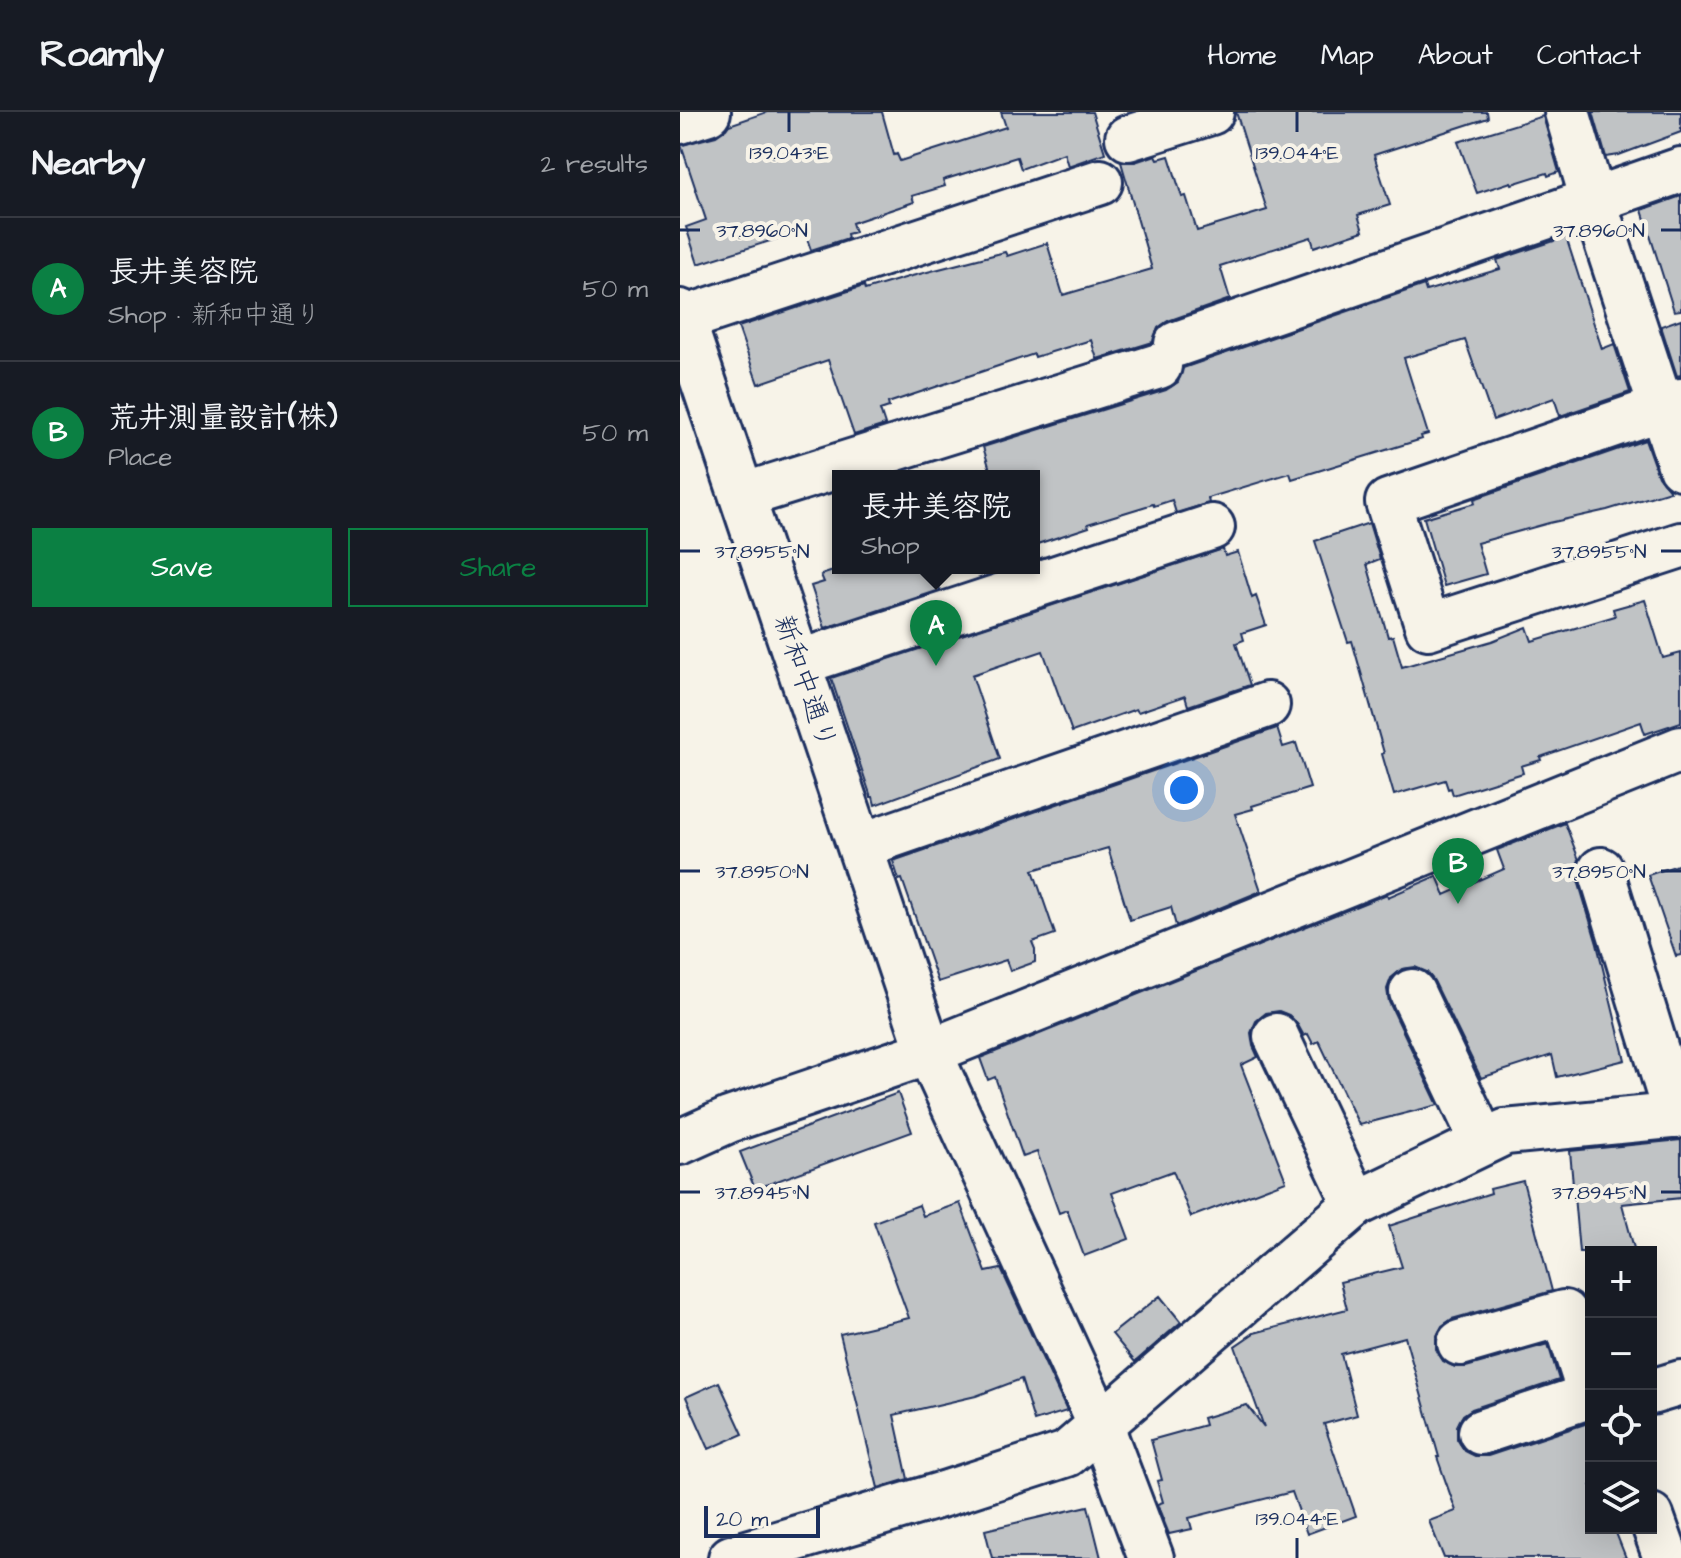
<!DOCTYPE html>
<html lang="en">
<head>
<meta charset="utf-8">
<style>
	body { margin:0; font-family:"Architects Daughter","Klee One",sans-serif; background:#20242c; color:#f1f3f6 }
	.controls { position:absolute; right:24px; bottom:24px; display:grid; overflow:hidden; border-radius:0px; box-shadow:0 8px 32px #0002 }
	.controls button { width:72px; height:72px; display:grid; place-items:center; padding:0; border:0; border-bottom:2px solid #363941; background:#171b24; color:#f1f3f6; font:40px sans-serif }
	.scale { position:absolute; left:24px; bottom:20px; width:116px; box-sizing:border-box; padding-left:8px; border:4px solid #1b2f5e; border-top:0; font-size:22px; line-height:28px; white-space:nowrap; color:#1b2f5e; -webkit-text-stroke:6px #f7f3e8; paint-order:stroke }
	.you { position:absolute; left:504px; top:678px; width:28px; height:28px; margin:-20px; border:6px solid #fff; border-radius:50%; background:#1a73e8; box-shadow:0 0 0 12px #1a73e833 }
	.badge { display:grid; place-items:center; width:52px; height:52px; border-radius:50%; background:#0b8043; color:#fff; font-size:26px; font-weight:700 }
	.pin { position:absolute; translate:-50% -66px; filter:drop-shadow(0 2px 4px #0008) }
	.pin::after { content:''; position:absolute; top:42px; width:28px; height:24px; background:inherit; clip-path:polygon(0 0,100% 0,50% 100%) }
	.popup { position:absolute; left:152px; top:358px; width:208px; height:104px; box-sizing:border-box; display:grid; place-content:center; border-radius:0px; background:#171b24; filter:drop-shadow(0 2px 6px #0005); font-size:26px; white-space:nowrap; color:#9ea1a6 }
	.popup b { font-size:30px; color:#f1f3f6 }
	.popup::after { content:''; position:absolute; left:50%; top:100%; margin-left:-16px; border:16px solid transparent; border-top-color:#171b24 }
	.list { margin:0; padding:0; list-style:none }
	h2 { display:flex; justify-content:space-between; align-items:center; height:104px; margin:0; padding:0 32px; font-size:34px }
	h2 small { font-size:26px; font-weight:400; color:#9ea1a6 }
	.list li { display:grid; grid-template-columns:52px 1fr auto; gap:24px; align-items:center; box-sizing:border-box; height:144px; padding:0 32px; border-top:2px solid #363941 }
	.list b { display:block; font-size:30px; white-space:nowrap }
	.list p { margin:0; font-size:26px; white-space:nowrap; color:#9ea1a6 }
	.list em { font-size:26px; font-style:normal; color:#9ea1a6 }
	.actions { display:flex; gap:16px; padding:24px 32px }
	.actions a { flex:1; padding:18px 0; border:2px solid #0b8043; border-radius:0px; text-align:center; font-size:28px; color:#0b8043 }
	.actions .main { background:#0b8043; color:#fff }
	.icon { flex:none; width:44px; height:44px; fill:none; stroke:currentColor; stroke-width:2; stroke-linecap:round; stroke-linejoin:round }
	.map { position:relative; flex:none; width:1001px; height:1446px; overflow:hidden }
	header { display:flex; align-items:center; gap:48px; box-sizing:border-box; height:112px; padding:0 40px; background:#171b24; border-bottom:2px solid #363941 }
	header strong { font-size:38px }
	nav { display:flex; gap:44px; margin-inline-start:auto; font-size:28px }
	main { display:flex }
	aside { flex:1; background:#171b24 }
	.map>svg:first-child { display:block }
</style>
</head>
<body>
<header>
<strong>Roamly</strong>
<nav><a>Home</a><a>Map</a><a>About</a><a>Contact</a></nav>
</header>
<main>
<aside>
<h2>Nearby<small>2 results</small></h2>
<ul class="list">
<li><span class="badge">A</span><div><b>長井美容院</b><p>Shop · 新和中通り</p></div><em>50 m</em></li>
<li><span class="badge">B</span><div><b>荒井測量設計(株)</b><p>Place</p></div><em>50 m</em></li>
</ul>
<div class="actions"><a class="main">Save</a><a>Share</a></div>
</aside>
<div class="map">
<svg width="1001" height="1446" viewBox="0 0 1001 1446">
	<rect width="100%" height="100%" fill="#f7f3e8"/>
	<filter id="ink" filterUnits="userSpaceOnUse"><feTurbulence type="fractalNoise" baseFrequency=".0125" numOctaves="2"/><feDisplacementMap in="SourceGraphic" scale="16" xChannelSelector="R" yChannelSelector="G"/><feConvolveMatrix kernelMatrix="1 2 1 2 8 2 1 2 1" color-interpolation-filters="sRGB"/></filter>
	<g filter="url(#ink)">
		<path fill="#c0c3c5" stroke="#1b2f5e" stroke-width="2" d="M87 0H202L214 43 217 42 220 49 326 15 321 0H412L425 41 388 54 384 41 341 57 337 45 263 68 265 74 232 84 234 90 172 111 175 120 167 122 168 126 131 138 124 118 18 152 6 115 26 108 1 33 36 24 46 17 49 13Z
			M556 0H807L808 6 694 43 710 93 678 103 683 119 634 135 631 125 540 154 550 187 488 209 478 216 473 230 417 247 411 228 355 245 354 242 208 291 209 295 200 298 205 313 174 323 148 248 78 272 58 215 184 174 185 178 228 165 325 140 327 144 367 131 383 183 472 157 441 50H455L476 43 478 47 489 44 502 85 506 84 517 119 587 98Z
			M913 0H1001V20L939 43 926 45Z
			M863 4 879 60 868 64 867 61 832 72 831 70 797 81 778 30Z
			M1001 84V198L994 199 962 98Z
			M886 125 922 237 934 232 950 280 880 304 874 286 813 308 785 228 724 246 748 322 741 324 742 327 612 367 610 361 528 386 529 391 496 401 492 388 474 394 473 392 408 412 409 415 354 433V364H312L303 335 486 278 498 270 503 256 744 173 746 179 820 157 817 148Z
			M1001 207V263L997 264 981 214Z
			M965 328 978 364 990 379 927 398 869 411 797 431 806 462 764 474 744 406 795 391 794 387Z
			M689 411 700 447 687 452 708 525 713 524 722 555 812 529 847 515 852 529 935 504 933 497 965 488 983 546 1001 541V610L965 622 961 610 860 645 861 648 841 654 843 661 773 683 771 676 768 677 765 668 714 683 702 642 704 641 672 529 668 530 635 429Z
			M543 437 545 444 558 440 572 486 576 484 586 513 562 521 564 528 556 531 570 573 508 594 505 584 458 600 456 597 392 620 363 539 292 563 320 647 195 693 193 685H191L151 566Z
			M162 456H254L260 478 145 516 131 474 144 470 141 463Z
			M597 616 603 635 616 631 630 676 572 694 573 697 555 702 581 779 496 814 491 795 450 808 428 736 353 758 375 822 352 830 355 837V850L330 859 326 848 258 870 222 767 219 768 213 749Z
			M885 711 899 748 897 753V765L917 832 945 948 877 965 872 943 801 966 754 869 747 860 735 855 722 857 711 866 707 877 709 890 758 993 679 1013 639 929 633 932 628 922 624 924 618 913 609 903 599 899 586 901 576 909 571 921 573 934 578 945 561 953 606 1069 511 1105 493 1059 432 1081 449 1127 404 1144 387 1098 379 1101 357 1040 343 1045 315 965 308 968 300 946 707 782 708 785 757 764 765 783 824 757 817 738Z
			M1001 752V843L996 844 968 763Z
			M218 981 232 1020 75 1077 60 1040Z
			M1001 1028V1086L942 1092 955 1140H899L890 1039Z
			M843 1069 872 1179 772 1207 762 1214 756 1226V1237L763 1249 775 1255H786L868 1232 879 1268 792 1297 783 1303 777 1314V1327L785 1339 795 1344H808L911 1310V1416H934L946 1446H764L749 1409 776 1399 757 1345H759L725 1225 661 1242 677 1303 644 1312 676 1404 627 1422 612 1380 509 1406 512 1417 489 1422 477 1392 483 1390 477 1369 482 1368 471 1328 525 1313 523 1306 567 1293 584 1315 555 1234 574 1221 667 1197 660 1170 722 1155 709 1114 811 1081 810 1077Z
			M280 1091 306 1160 321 1157 387 1299 354 1309 341 1267 296 1284 214 1303 228 1367 198 1376 160 1222 229 1206 194 1110 239 1093 243 1104Z
			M480 1184 501 1210 455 1250 432 1222Z
			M39 1270 63 1322 29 1337 6 1285Z
			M408 1394 421 1446H312L305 1418Z"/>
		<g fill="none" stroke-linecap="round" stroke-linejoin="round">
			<g stroke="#1b2f5e" stroke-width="50">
				<path id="minor" d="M887 0 913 88 1001 355
					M0 9 28 0
					M448 26 531 0
					M0 200 249 940 421 1314 471 1446
					M3 207 420 70
					M497 232 1001 58
					M1001 289 708 390 748 515 1001 433
					M62 384 479 254
					M118 551 532 415
					M180 734 587 593
					M921 758 996 1004
					M732 880 803 1030
					M596 924 676 1092
					M0 1030 49 1008 249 940 1001 637
					M780 1231 884 1201 911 1285
					M971 1280 1001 1271
					M801 1320 909 1284
					M971 1404 986 1446
					M51 1446 267 1381 387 1342 676 1092 825 1020 1001 1003"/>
			</g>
			<use href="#minor" stroke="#f7f3e8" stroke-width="44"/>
		</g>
	</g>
	<path fill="none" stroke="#1b2f5e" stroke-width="3" d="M109 0V20M617 0V20M0 118H20M981 118H1001M0 439H20M981 439H1001M0 759H20M981 759H1001M0 1080H20M981 1080H1001M617 1426V1446"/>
	<g text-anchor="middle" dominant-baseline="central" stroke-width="8" stroke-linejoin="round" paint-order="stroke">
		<g font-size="28" fill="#1b2f5e" stroke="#f7f3e8">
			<text transform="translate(125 570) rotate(71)">新和中通り</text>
		</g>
	</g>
	<g font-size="20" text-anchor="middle" fill="#1b2f5e" stroke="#f7f3e8" stroke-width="8" stroke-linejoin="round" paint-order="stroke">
		<text x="109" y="47">139.043°E</text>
		<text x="617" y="47">139.044°E</text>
		<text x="82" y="125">37.8960°N</text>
		<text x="919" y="125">37.8960°N</text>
		<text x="82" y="446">37.8955°N</text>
		<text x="919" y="446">37.8955°N</text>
		<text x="82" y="766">37.8950°N</text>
		<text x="919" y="766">37.8950°N</text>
		<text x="82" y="1087">37.8945°N</text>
		<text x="919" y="1087">37.8945°N</text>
		<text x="617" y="1413">139.044°E</text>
	</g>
</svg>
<div class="controls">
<button>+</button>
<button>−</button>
<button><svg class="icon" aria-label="locate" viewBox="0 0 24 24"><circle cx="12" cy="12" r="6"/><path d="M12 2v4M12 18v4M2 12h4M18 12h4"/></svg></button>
<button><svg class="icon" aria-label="layers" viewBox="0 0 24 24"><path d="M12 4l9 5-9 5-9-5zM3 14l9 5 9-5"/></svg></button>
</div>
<div class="scale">20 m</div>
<div class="you"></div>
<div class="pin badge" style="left:256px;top:554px">A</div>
<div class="popup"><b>長井美容院</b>Shop</div>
<div class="pin badge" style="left:778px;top:792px">B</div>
</div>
</main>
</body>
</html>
